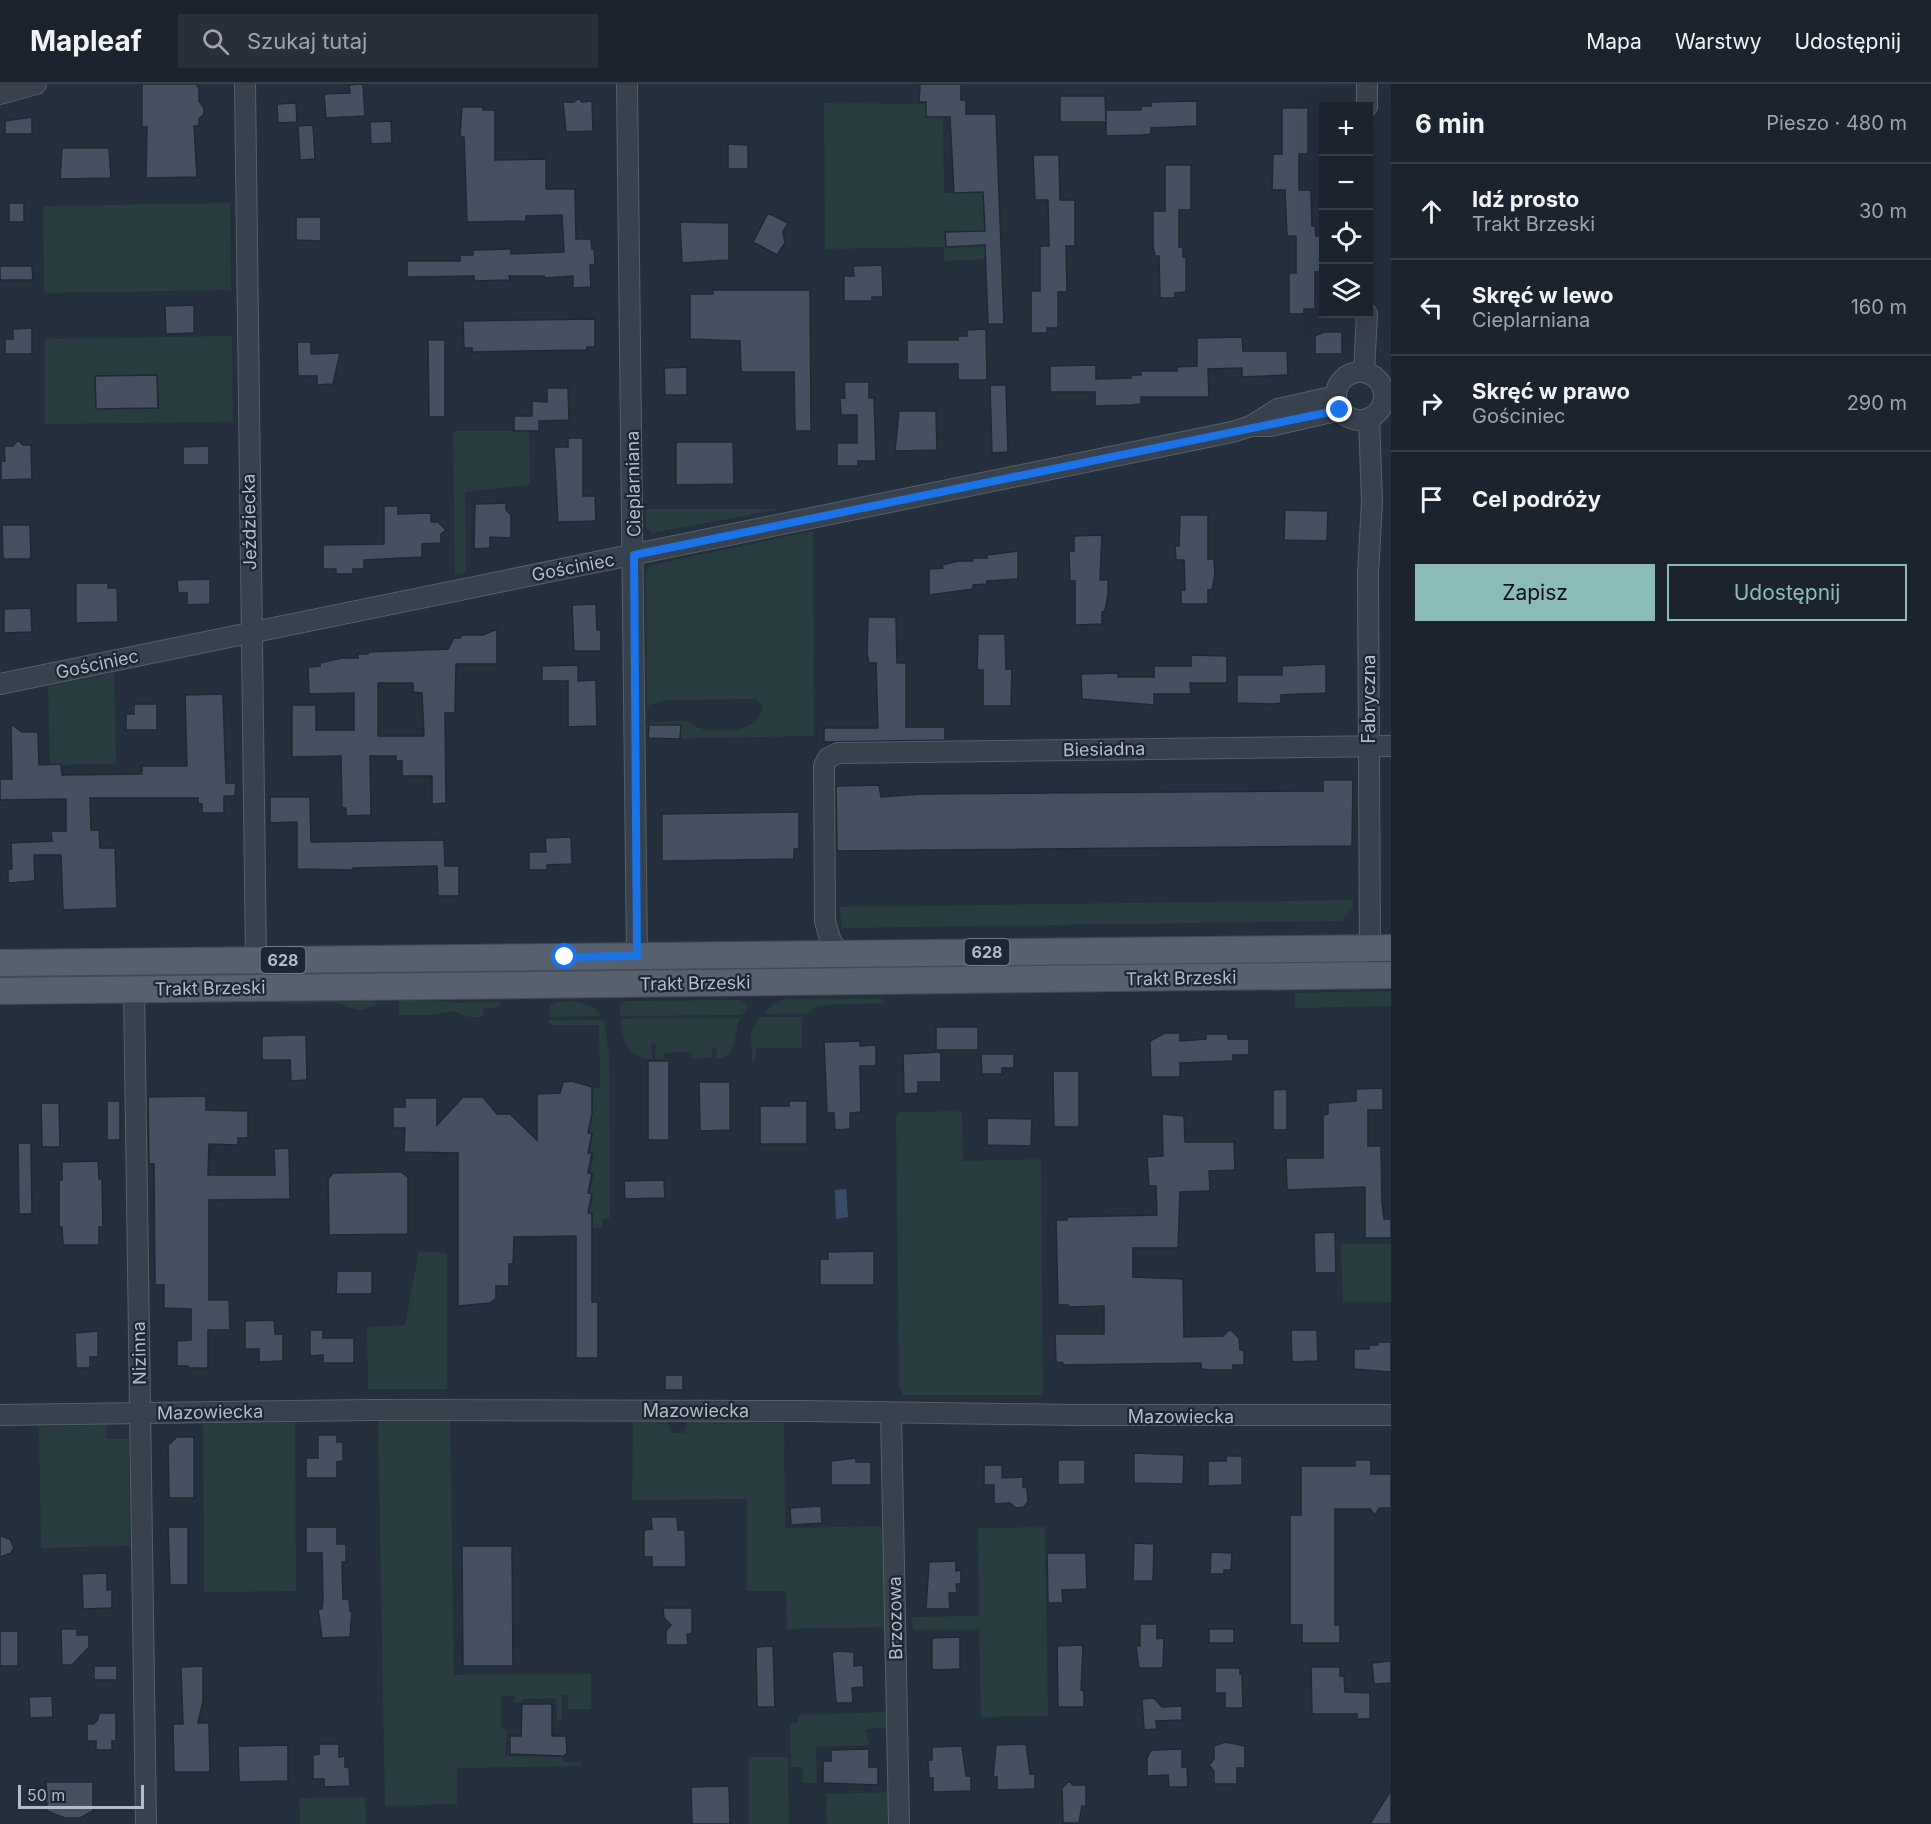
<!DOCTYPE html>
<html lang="pl">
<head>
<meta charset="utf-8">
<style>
	body { margin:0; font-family:Inter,sans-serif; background:#282f3a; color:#f1f3f6 }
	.controls { position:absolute; right:18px; top:18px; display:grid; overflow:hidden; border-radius:0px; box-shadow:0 6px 24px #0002 }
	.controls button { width:54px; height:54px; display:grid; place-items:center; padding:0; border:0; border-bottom:2px solid #39404a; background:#1b232e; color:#f1f3f6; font:30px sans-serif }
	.scale { position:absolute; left:18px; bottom:15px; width:126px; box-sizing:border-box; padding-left:6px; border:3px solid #b4bcc9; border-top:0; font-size:16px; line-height:21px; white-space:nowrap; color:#b4bcc9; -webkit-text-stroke:4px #1d2633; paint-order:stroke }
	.stop { position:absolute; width:18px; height:18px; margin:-14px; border:4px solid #1a73e8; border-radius:50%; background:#fff }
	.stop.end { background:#1a73e8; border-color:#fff; box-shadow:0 2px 6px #0008 }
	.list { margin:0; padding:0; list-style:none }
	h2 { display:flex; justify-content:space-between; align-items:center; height:78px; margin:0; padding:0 24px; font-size:26px }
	h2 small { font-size:20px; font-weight:400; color:#a0a4aa }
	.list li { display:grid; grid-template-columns:39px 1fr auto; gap:18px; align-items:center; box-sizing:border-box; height:96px; padding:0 24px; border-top:2px solid #39404a }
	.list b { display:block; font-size:22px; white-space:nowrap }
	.list p { margin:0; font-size:20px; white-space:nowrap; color:#a0a4aa }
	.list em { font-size:20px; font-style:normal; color:#a0a4aa }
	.actions { display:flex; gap:12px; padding:18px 24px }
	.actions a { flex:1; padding:14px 0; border:2px solid #8bbbb9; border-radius:0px; text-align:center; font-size:21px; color:#8bbbb9 }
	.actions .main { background:#8bbbb9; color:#111 }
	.icon { flex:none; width:33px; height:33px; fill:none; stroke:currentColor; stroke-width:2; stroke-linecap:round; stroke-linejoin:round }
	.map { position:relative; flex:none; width:1391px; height:1740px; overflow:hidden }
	header { display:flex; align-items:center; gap:36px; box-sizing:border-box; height:84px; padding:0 30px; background:#1b232e; border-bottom:2px solid #39404a }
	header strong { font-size:28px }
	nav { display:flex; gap:33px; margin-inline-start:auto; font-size:21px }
	.search { width:420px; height:54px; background:#282f3a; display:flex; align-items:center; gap:15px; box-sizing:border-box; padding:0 21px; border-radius:0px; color:#a0a4aa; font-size:22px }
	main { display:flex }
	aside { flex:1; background:#1b232e }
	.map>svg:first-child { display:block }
</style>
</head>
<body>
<header>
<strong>Mapleaf</strong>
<div class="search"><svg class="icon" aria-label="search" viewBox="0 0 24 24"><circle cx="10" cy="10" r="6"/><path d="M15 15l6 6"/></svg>Szukaj tutaj</div>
<nav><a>Mapa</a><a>Warstwy</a><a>Udostępnij</a></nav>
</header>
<main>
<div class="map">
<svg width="1391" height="1740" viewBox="0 0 1391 1740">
	<rect width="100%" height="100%" fill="#242f3e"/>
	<path fill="#263c3f" d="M824 19 943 20 944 109 983 108 986 175 944 177V163L825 165Z
		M230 119 231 206 44 209 43 122Z
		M232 252 233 338 45 340V255Z
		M453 347H529L530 401 465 408 466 488 455 490Z
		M646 425H782L652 449 646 444Z
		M813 447 814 652 647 655V639C659 639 673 636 685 637 691 638 696 643 702 645 723 650 757 647 763 624L757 615 666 616 647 622 646 487 652 481Z
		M114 589 116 680 50 681 48 602Z
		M1353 816V824L1341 837 842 844 839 823Z
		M1322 873 1323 883 436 890V886Z
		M1391 907V922L1295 924V909Z
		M407 913 458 919 499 918 501 922 484 925 483 933H469L453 927 431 931H399V918Z
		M881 914 885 919 818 921 807 930H764L773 920 785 915Z
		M372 915 378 921 360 926 331 918 296 920 258 917Z
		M741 916 748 922 742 931 621 932 619 921 626 917Z
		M572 917 594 923 602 932 549 933 550 922 558 918Z
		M760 933H802V964H756L755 977 752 976 751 948Z
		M740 934C733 951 739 974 714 975L717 972V963L712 964V974L692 975 691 968 664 969V975H655L656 959 651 960 652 975C628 975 622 956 621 935Z
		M549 936H604L605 939 609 972 610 1134 602 1135V1143L593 1144V1130L589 1129 593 1110 589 1109 594 1090 590 1088 594 1069 589 1067 593 1048 589 1047 594 1004 600 1003 599 941H549Z
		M962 1027 963 1077 1041 1075 1043 1311H903L899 1301 896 1033 899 1028Z
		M1341 1160H1391V1218H1343Z
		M419 1167 447 1169V1305H368L367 1243 405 1241Z
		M378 1336H450L454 1591 591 1590V1625H568V1611H562V1637H557L556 1614 522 1615V1618H514V1612H501V1645H507L505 1672 562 1673 563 1678H580L582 1682 457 1684V1720L385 1722Z
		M633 1337H667L671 1349H684L688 1337 784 1339 785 1444 884 1442 887 1543 787 1545 786 1507H747V1415L632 1416Z
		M295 1338 296 1507 204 1508 203 1340Z
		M106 1341 107 1355H129L130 1462 41 1464 39 1343Z
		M1045 1443 1048 1632 981 1633 979 1545 913 1546 912 1533 979 1532 978 1444Z
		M886 1628 887 1644 865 1645 869 1661 816 1663 817 1699H803V1683H791L790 1639H798V1631Z
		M749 1673H788L789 1740H749Z
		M892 1708V1740H827L826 1710Z
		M365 1713 366 1740H300L299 1714Z"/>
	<path fill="#394c67" d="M846 1105 848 1133 836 1135 835 1106Z"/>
	<path fill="#455162" stroke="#1f2835" stroke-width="1.5" fill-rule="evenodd" d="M142 0H196L199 4V17L204 24V30L199 35V42H194L197 93 146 94 147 43H142Z
		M363 0 365 32 326 34 324 10 350 9 349 1Z
		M920 0H961V16H966V30H996L1004 240H988L985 161 946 163 945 148 985 147 983 108 954 109 950 33H926V18H919Z
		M1060 12H1105L1106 38H1060Z
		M578 14 582 18 592 17 593 47 566 48 563 18H574Z
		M1197 17V42L1151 44V50L1142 51 1106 52V26H1141V22H1151V18Z
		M296 19 297 38 278 39 277 20Z
		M462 23H483V26H495V76L546 75V105H575L576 155H591L592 165H594L595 181H590L591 203 573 204V192L545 194 544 192H509L510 196 474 197V192L407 193V177H460V171H473V166L511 165V170L564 168 562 131 526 132V137L467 138 464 53H460Z
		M1282 24H1308V70H1299V106H1311L1312 142H1315L1316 152H1323V188H1315V225H1304V230H1289V189H1296V152H1287L1285 106H1272L1273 70H1282Z
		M32 33V50H5V37Z
		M391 37 392 59 371 60 370 38Z
		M313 41 315 75 300 76 298 42Z
		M728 60 748 61V85H728Z
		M62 64H109L111 94 60 95Z
		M1033 71H1059L1060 116H1075V162H1066L1067 208H1058V244H1047V249H1031V207H1040V162H1049L1048 116H1035Z
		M1165 81H1191V126H1179V163H1183V173H1186V208L1175 209V214H1160L1159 172H1155L1153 163V127H1165Z
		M9 119H24V138H9Z
		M768 129 788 139 783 148 785 159 777 171 753 158Z
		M296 133H321V157L296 156Z
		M680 138 729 139V176L682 179Z
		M882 181 883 213H872V217H844V192H854L853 182Z
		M0 182H32L33 196H0Z
		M713 206H810L811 347H795L794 288H741L740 257 690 255V210H713Z
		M194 221V249L166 250 165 222Z
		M595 235V263H587V266L472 268V264H464L463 237Z
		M32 244V270H5V255H13V245Z
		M986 245 987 296H958V280H907V256H958V252H967V246Z
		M1324 248H1342V270H1315V252Z
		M1242 253 1243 267H1287L1288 291 1242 293V284L1208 285 1209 313H1141V320L1132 321 1095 322V308H1050V282L1096 281V295L1131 294V291H1141V287H1177V283L1197 282V254Z
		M428 256H445V333H429Z
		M297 258H311V270L340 269 333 300 317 301V292H298Z
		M687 283V311H665L664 284Z
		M157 291 158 324 96 325 95 292Z
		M844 298H869V314H874L876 377H858V382H837V359H857V331H841L840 314H845Z
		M990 301H1006L1008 368 992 369Z
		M547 304H568L569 336 539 337V347H514V332H532V317L547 318Z
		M899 327H936L937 366 895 367Z
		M568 354H583V412H595L596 437 558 438 554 363H568Z
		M18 356 23 361H31L32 395 1 396V377H5L4 362H13Z
		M676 358H733L734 400 676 401Z
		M209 362V381H183V363Z
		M506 419V426L511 431V454L490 453V464L474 465 475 420Z
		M384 422H398V430L431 429V438H438L446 446 441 450V459L422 460V473L364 476V485H353V490H336V485H323V461L384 460Z
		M1285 426 1328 427 1327 457 1284 456Z
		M1180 431H1208V475H1214L1215 490 1212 506H1208V520H1181V506H1185L1184 476H1176L1175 462H1179Z
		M2 441H30L31 475H3Z
		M1102 451 1100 496H1108V511L1105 527 1102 528V540L1075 541V497H1070L1069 467H1074V452Z
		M1018 467V495L987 497V500L973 501V505L929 511V485L943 484 942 481 958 477H973V474H987V471Z
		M210 495V520L187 521V509H178L177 496Z
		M76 499H108V504H117L118 538 76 539Z
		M596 520 597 546H601V567H574L572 521Z
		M31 524 32 548 4 549V525Z
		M868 533H896L897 579H906V643H945V656L824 658V644H878L876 579H869L867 570Z
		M497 545V580H456L455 629H445L446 719 432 720V692H402V677H396V672H370L371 731 346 732V724H342L341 672 292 673V621H316V646H354V609L309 610 308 583 320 582V579L342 574H358V570H368V568L448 565 454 554H460L462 551H483ZM378 599H413V608L422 609 424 652H378Z
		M978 550H1005L1006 585H1012L1011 622H983V586H977Z
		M1191 571 1227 572V599H1190L1191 610H1154V621L1082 615 1081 590 1118 589V593H1154V582H1191Z
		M1326 580V609L1281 611V619L1272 620 1237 619V591H1282V582Z
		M578 581V597L596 596 597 642 568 643V597H542V582Z
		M223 610 226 699H236L235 712H224V729H202V720H198V714H90L91 746H99L100 764H115L117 824 63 826 61 771H34L35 797 8 799V785H12L11 759 52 757 51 747H66V715L0 716V695H12L11 640 22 648H38L39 681 61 680 62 691 142 690V682H187L185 611Z
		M134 620H157V646H126V630H134Z
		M649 641H681L680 655 648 654Z
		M1323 696H1353L1352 762 837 767 836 702 879 701 881 713 920 710 1303 707H1323Z
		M270 713H310L311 758 444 756 445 782H459V812H438L437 782 353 784V786L297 785V738L270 739Z
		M799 728V765H794V775L662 777V730Z
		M571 753 572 780 547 781V786H529V768H546L545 754Z
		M936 943H978V966H936Z
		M1165 949H1180V957L1206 955V950H1228V955H1249V971H1233V977L1180 979V993H1151L1150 957Z
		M299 951H306L307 996 291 997 290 976H262V952Z
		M860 957V962L876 961V982H860L861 1028 850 1029V1045L835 1046 834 1029H827L824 958Z
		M941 968V998H918V1009L904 1010 903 970Z
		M981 970H1014V984H1002V990H982Z
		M648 977H669V1056H648Z
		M1053 987H1079V1043H1054Z
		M572 997 592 1003V1030L588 1049 592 1050 588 1069H592L588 1089 592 1090 588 1109 592 1110 588 1129 592 1130V1218H598V1274H576V1152L514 1153 513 1180H509V1202H496V1214L490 1219 458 1222V1069L404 1068 405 1044H393V1023H405V1014H437V1041L463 1013H483L497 1030H510L537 1056V1010L560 1009 563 998Z
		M699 998H730V1046L700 1047Z
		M1383 1004V1026H1368V1062H1381L1382 1118 1384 1135H1391V1154H1365V1103L1287 1106 1286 1074H1323V1031L1328 1030V1019L1356 1017V1005Z
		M1287 1005V1046H1273V1006Z
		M206 1012V1026L248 1027V1054H238V1061L209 1060 208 1091H275L274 1065 289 1064 290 1115 209 1116V1216H229L230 1246H208V1284H188V1282H177V1257L191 1256V1225L164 1224V1201H155L154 1080H149L148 1013Z
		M107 1017H120V1056H107Z
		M789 1017H807V1060H760V1022H789Z
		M41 1019H59L60 1063H42Z
		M1162 1030 1184 1032 1185 1058H1234L1235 1086 1209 1087 1210 1107 1180 1108 1178 1164H1133V1193L1183 1195 1184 1253 1223 1252 1230 1245 1239 1254 1240 1266H1244V1281H1233V1286H1210L1201 1285V1279L1063 1281V1279L1056 1278 1055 1250H1104V1222L1069 1223 1068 1221H1058L1056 1136H1067V1133L1157 1131 1156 1102H1149L1147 1073 1163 1072Z
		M987 1034 1032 1035 1031 1062 987 1061Z
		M18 1059H31L32 1130H19Z
		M98 1077 99 1095H102L103 1143H99V1161H63L62 1143H59V1096H62V1078Z
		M392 1088H401L408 1093V1150L329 1151 328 1095 333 1089Z
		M664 1096 665 1114 625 1115 624 1097Z
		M1335 1148 1336 1189H1315L1314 1149Z
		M874 1167V1201H820V1175H828V1168Z
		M337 1187H372V1210H336Z
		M274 1236 275 1250H283V1277L259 1278V1265H245V1237Z
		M310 1246H323V1254H354V1279H323V1271L310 1272Z
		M1291 1246H1317L1318 1277 1292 1278Z
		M98 1247V1273H90V1284H76L75 1249Z
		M1378 1258H1391V1288L1354 1285V1265H1369V1261H1378Z
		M665 1291H683V1306H665Z
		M318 1351H337V1358H343V1377L337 1378V1394H306V1374H318Z
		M177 1353H194V1414H169L168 1361Z
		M1134 1369 1184 1371 1183 1400 1134 1399Z
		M1226 1372H1242V1401L1208 1402V1377H1226Z
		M856 1374V1378H871V1401H831V1377Z
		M1058 1376H1085V1400L1058 1401Z
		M1355 1376H1371V1390H1391V1424H1379L1375 1431 1370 1425H1335V1541H1340V1559H1302V1541H1290V1431H1301V1382H1355Z
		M984 1381H1002V1394L1023 1393V1403L1027 1404 1028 1418 1024 1423 1016 1424 1010 1419 994 1420V1401H984Z
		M821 1422 822 1439 791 1441 790 1424Z
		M651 1433H677L678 1446H685L686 1483H652V1473H644V1446L652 1445Z
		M168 1443H188V1501H170Z
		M306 1443H337V1460H346V1478H342L343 1515H349L350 1527H352L350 1553 322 1554 318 1525H322L323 1515 322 1469H306Z
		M0 1452 10 1455 14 1464 11 1469 0 1473Z
		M1134 1459 1154 1460 1153 1497H1133Z
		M462 1462H512L513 1582H463Z
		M1211 1468 1232 1469 1231 1486H1224V1490H1210Z
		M1047 1469H1086L1087 1505 1062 1506 1063 1519H1048Z
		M956 1477V1487L961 1486V1500H956L957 1509H949L950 1525H926L929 1478Z
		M107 1489V1506L112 1505V1524L83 1525 82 1490Z
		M663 1524H692V1550H687L688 1561H666V1547L671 1541 664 1534Z
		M1140 1540H1157V1555L1164 1554 1163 1584H1139L1136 1562H1140Z
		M61 1545H77V1551H89V1563L72 1581H62Z
		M1209 1545H1234V1559H1209Z
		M0 1547H18V1582H0Z
		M960 1553V1585L932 1586V1554Z
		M1083 1561 1081 1606 1084 1607V1623H1058L1057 1562Z
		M773 1562 775 1623H757L756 1563Z
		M836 1567 854 1568V1582L863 1581 864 1603 852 1604 853 1619H836L832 1569Z
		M1391 1577V1599L1374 1600 1372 1579Z
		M94 1582H117V1596H94Z
		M203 1582V1617L198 1639H209L210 1688H174L173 1640H183L181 1583Z
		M1311 1583H1340V1592H1344L1345 1608 1370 1609V1635H1357V1630H1312Z
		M1215 1584H1240V1590H1242L1243 1624H1225V1609H1215Z
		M52 1612 53 1633 30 1634 29 1613Z
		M1154 1614 1162 1623 1182 1622V1636L1156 1637 1157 1645 1144 1646 1142 1615Z
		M522 1620H552V1652H566L567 1669 564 1672 510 1670V1652H521Z
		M99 1629H116V1657H112V1666H96V1657H87V1640H94L98 1635Z
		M1225 1658 1245 1662V1684H1237V1700H1214V1687L1209 1681 1214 1675V1662Z
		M319 1660H339V1673L345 1672V1683H349L350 1702 324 1703V1695H313V1671L319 1670Z
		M1026 1660 1030 1690H1035V1705L997 1706V1693H993L996 1661Z
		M288 1661V1697L239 1698 238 1662Z
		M962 1662 966 1692H971V1707L933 1708V1694H929L928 1676H932V1663Z
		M869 1665V1683H878V1701L823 1699V1677H831V1666Z
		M1182 1665V1683H1187L1188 1703H1169L1168 1691 1147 1692V1674L1151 1666Z
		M1069 1697 1073 1701H1086V1723L1082 1722 1079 1739H1063L1062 1704Z
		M46 1698H93V1727L80 1734H65L47 1727Z
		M729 1702 730 1740H692L691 1703Z
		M1391 1706V1740H1370Z"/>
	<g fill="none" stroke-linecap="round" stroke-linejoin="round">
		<g stroke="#565f6c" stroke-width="22">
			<path id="minor" d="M245 0 256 877
				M627 0 637 872
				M0 10 36 0
				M1367 22V0
				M1336 312a24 24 0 1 1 48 0a24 24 0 1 1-48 0Z
				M1364 288 1367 230
				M1369 334 1372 418 1368 489 1370 864 1386 891
				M1254 342H1270L1340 326
				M0 600 1232 348 1251 342 1278 325 1336 312
				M839 870 830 855 825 837 824 682 828 674 838 669 1391 662
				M134 905 146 1740
				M891 1329 899 1740
				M0 1331 370 1326 805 1327 1076 1331H1391"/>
		</g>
		<g stroke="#414a57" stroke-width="28">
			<path id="major" d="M0 879 1391 864
				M0 907 1391 891"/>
		</g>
		<use href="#minor" stroke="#38414e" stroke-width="20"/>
		<use href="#major" stroke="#56606e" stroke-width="26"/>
	</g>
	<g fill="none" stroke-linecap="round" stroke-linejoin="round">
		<path stroke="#1a73e8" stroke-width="8" d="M565 873 637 872 634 471 1340 326"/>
	</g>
	<g text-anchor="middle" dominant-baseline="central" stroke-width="4.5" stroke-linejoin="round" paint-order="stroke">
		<g fill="#1d2633" stroke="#878f9c" stroke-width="1.5">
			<rect x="964.5" y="855" width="45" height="26" rx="4.5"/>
			<rect x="260.5" y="863" width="45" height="26" rx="4.5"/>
		</g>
		<g font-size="16" font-weight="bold" fill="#b4bcc9">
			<text x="987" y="868">628</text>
			<text x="283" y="876">628</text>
		</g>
		<g font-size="18" fill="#b4bcc9" stroke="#1d2633">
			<text transform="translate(633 400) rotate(-91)">Cieplarniana</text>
			<text transform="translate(249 438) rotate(-91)">Jeździecka</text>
			<text transform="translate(573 483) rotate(-11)">Gościniec</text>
			<text transform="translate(97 580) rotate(-12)">Gościniec</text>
			<text transform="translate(1368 615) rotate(-90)">Fabryczna</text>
			<text transform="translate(1104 665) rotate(-1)">Biesiadna</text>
			<text transform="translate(1181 894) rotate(-1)">Trakt Brzeski</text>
			<text transform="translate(695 899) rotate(-1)">Trakt Brzeski</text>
			<text transform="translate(210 904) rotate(-1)">Trakt Brzeski</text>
			<text transform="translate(139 1269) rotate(-91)">Nizinna</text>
			<text x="696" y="1326">Mazowiecka</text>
			<text transform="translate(210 1328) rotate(-1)">Mazowiecka</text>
			<text x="1181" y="1332">Mazowiecka</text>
			<text transform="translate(895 1534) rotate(-91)">Brzozowa</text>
		</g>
	</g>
</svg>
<div class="controls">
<button>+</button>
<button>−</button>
<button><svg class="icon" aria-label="locate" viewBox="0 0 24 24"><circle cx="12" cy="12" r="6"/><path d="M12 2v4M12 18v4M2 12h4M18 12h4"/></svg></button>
<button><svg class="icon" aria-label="layers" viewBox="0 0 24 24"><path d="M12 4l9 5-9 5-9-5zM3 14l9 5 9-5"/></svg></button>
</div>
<div class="scale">50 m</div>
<div class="stop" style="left:565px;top:873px"></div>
<div class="stop end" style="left:1340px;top:326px"></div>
</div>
<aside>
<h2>6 min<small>Pieszo · 480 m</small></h2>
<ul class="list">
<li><svg class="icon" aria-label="ahead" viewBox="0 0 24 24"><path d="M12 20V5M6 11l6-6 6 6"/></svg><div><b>Idź prosto</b><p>Trakt Brzeski</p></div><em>30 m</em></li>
<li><svg class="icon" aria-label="left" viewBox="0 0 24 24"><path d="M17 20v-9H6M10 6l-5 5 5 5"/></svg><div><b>Skręć w lewo</b><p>Cieplarniana</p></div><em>160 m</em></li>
<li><svg class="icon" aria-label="right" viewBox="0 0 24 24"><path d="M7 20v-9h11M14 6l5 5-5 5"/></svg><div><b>Skręć w prawo</b><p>Gościniec</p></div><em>290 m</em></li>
<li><svg class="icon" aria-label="arrive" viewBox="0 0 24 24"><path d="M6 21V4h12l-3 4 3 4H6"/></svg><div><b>Cel podróży</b></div></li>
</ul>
<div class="actions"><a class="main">Zapisz</a><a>Udostępnij</a></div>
</aside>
</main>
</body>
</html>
